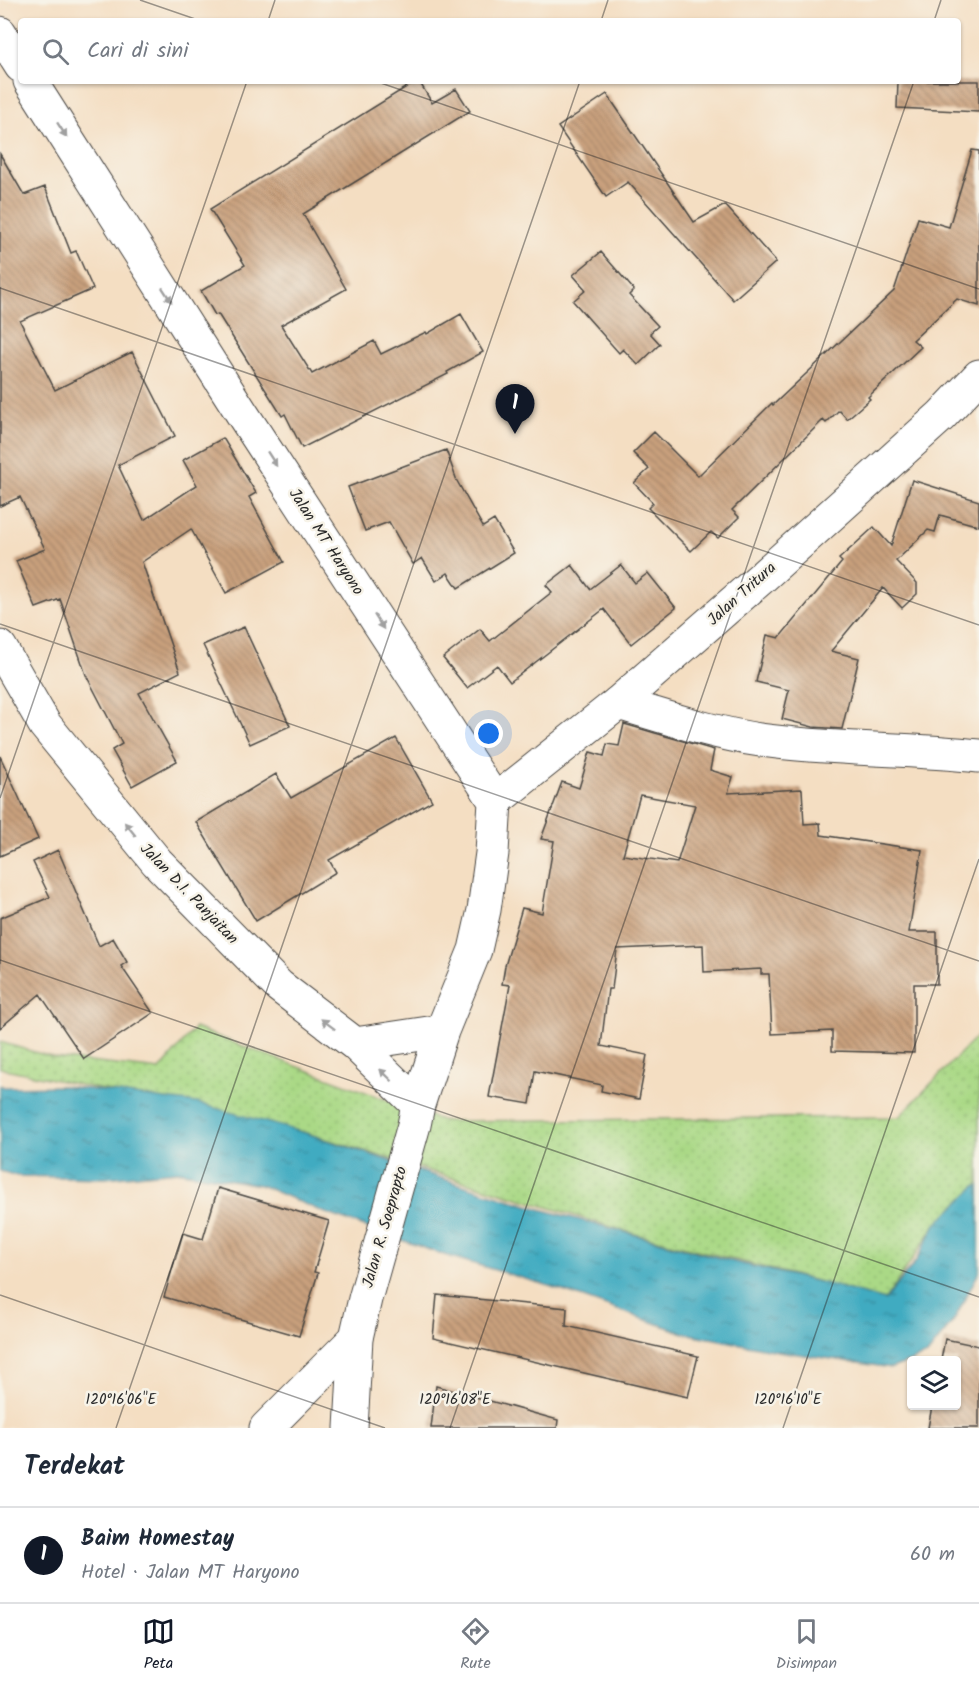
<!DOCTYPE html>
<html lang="id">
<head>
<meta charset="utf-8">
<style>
	body { margin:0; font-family:Kalam,sans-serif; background:#f2f2f3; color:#1f2937 }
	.controls { position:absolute; right:18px; bottom:18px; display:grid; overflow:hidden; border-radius:6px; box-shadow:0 2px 4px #0004 }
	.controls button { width:54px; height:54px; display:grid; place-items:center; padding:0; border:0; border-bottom:2px solid #e0e1e3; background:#fff; color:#1f2937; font:30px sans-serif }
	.you { position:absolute; left:489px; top:734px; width:21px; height:21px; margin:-15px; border:4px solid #fff; border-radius:50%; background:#1a73e8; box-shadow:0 0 0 9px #1a73e833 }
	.badge { display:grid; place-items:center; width:39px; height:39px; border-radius:50%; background:#111827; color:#fff; font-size:20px; font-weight:700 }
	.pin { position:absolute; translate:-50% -50px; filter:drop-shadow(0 2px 3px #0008) }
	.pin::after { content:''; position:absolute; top:32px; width:21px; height:18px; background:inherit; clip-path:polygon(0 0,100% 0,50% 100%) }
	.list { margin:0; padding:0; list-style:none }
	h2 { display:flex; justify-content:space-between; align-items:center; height:78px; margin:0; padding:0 24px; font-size:26px }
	h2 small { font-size:20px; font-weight:400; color:#747a83 }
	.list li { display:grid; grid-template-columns:39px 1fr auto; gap:18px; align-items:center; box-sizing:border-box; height:96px; padding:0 24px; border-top:2px solid #e0e1e3 }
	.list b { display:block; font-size:22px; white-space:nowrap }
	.list p { margin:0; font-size:20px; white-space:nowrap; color:#747a83 }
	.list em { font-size:20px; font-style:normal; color:#747a83 }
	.icon { flex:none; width:33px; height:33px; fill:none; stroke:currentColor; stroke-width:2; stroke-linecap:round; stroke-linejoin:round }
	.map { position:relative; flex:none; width:979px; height:1428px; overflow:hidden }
	.search { position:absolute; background:#fff; box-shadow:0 2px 4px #0004; left:18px; right:18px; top:18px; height:66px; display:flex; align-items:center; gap:15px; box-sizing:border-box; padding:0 21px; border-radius:6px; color:#747a83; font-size:22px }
	.sheet { height:174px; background:#fff }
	nav { display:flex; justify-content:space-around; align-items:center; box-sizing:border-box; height:84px; border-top:2px solid #e0e1e3; background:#fff; font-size:16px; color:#747a83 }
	nav a { display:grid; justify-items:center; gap:3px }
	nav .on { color:#111827 }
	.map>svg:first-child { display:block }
</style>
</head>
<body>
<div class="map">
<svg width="979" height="1428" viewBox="0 0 979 1428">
	<defs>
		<pattern id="grass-dots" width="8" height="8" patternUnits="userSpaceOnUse" patternTransform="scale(1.5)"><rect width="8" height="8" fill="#aad986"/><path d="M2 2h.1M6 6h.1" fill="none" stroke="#92ba74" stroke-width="1.8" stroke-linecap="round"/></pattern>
		<pattern id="water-ripples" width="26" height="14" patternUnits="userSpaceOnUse" patternTransform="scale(1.5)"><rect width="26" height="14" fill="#41abc1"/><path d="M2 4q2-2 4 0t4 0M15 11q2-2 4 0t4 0" fill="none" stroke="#378b9d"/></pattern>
		<pattern id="building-back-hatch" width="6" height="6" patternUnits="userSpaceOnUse" patternTransform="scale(1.5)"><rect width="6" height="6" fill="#c9a07d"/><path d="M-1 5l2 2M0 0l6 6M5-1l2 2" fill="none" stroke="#a38367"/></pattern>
	</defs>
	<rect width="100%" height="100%" fill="#f7f3e8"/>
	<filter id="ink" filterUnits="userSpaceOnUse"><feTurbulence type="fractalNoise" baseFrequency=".0167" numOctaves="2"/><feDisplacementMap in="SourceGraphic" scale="12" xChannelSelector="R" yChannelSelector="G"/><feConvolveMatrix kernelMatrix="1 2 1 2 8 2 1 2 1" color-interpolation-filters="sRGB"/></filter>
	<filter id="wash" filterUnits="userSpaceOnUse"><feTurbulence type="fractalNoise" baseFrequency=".008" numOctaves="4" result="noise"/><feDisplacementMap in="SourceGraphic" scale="24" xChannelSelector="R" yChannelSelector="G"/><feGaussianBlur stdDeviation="1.35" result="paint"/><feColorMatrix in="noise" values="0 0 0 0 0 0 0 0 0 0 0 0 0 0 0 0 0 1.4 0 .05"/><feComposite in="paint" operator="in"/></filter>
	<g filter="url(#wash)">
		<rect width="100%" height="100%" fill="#f4dec2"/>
		<path fill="url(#grass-dots)" stroke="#6a8258" stroke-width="1.5" d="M195 1028 443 1121 899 1117 979 1034V1202L936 1224 885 1300 828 1284 635 1234 306 1133 0 1068V1042L55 1058 160 1070Z"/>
		<path fill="url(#water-ripples)" stroke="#366b76" stroke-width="1.5" d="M0 1085 4 1087 64 1086 197 1103 306 1133 459 1184 540 1209 735 1262 828 1284 885 1300 916 1261 936 1224 976 1186 979 1185V1272L954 1320 927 1355 892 1368 778 1351 684 1333 549 1286 441 1254 323 1212 260 1185 177 1171 105 1178 17 1176 0 1171Z"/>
		<g id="blocks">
			<path fill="url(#building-back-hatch)" fill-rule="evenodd" d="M416 81H419L432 103 456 89 470 111 303 214 346 289 281 325 312 374 374 341 381 354 426 332 427 334 461 314 483 352 447 372 448 374 302 448 285 414 282 416 218 314 215 315 201 291 245 265 210 209Z
				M898 81H979V112L897 108Z
				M607 94 694 222 725 205 776 262 733 300 628 182 606 197 558 127Z
				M972 150 979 151V306L957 299 913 340 921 347 868 397 870 399 847 419 839 410 826 423 823 420 732 510 739 517 718 538 711 532 691 551 648 508 653 503 634 483 649 469 633 453 654 432 698 476 772 403 773 405 894 291 918 218 949 227Z
				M0 154 24 195 45 187 71 253 76 251 93 289 20 321 55 390 132 352 175 436 118 465 144 520 197 485 183 460 223 438 256 493 249 497 284 562 226 593 191 529 142 562 180 672 139 693 177 761 132 786 112 750 122 744 86 675 60 599 36 608 16 561 45 549 20 497 0 506Z
				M601 252 634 290 629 295 658 326 650 333 660 344 638 365 623 349 619 353 573 301 586 290 573 275Z
				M446 450 457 481 483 527 494 520 514 553 458 588 448 573 436 581 422 558 413 564 389 522 365 531 348 487Z
				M912 480 979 501V526L940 515 935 532 928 530 896 561 917 583V594L902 608 883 588 831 651 859 658 842 729 813 727 782 719 789 690 756 682 767 635 779 638 842 562 839 559 874 527 891 546Z
				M572 565 590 589 621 565 635 583 648 573 676 608 631 644 604 609 510 682 497 665 467 688 443 658 480 629 490 641 552 592 546 585Z
				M244 627 290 726 250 744 203 645Z
				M624 724 714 750 710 770 733 777 728 793 802 789 804 824 820 823 821 835 922 850 909 932H937V984H914V1053L832 1051V1031L772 1034 769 974H761V969L704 972 703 945 617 949 612 989H608L601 1046 647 1055 639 1099 601 1091 602 1085 535 1071 530 1104 489 1097 510 985 502 984 505 966 522 908 542 913 554 841 541 839 562 782 579 788 590 752 604 756 607 744 619 746ZM640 795 695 805 677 863 623 855Z
				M396 738 432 801 329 860 336 872 256 921 196 822 276 774 291 798Z
				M0 756 38 839 0 856Z
				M58 850 99 946 113 938 127 962 121 966 153 1013 84 1059 40 994 0 1028V918L50 897 33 862Z
				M218 1188 329 1221 314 1272 318 1273 299 1336 164 1297 183 1233 203 1239Z
				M437 1295 567 1308 566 1326 698 1356 688 1397 433 1338Z
				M945 1339 979 1346V1428H928L932 1406H957V1360H941Z
				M436 1386 558 1420 557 1428H431Z"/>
		</g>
	</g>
	<g filter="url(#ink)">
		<use href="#blocks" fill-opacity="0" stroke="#494642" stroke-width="1.5"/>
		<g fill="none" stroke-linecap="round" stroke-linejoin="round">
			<g stroke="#494642" stroke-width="35">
				<path id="minor" d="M618 703C665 717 712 733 760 740 833 750 906 748 979 756
					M266 1428 356 1338"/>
			</g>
			<g stroke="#494642" stroke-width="35">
				<path id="tertiary" d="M495 801 618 703 760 579 941 416 979 376"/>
			</g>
			<g stroke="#494642" stroke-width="35">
				<path id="trunk" d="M0 33 21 66
					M30 81 243 415 495 801 492 853 484 910 475 950 442 1031 418 1105 414 1125 365 1299 356 1338 351 1428
					M0 647 45 725 157 862 279 986 355 1044 442 1031
					M355 1044 418 1105"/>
			</g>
			<use href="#minor" stroke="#fff" stroke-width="33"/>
			<use href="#tertiary" stroke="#fff" stroke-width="33"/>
			<use href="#trunk" stroke="#fff" stroke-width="33"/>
		</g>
		<defs><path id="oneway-solid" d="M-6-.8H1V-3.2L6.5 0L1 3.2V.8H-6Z" transform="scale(1.5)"/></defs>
		<g fill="#a0a0a0">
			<use href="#oneway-solid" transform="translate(62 130) rotate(57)"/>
			<use href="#oneway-solid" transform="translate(167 295) rotate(57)"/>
			<use href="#oneway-solid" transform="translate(272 459) rotate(57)"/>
			<use href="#oneway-solid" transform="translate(379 622) rotate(57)"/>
			<use href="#oneway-solid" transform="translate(130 829) rotate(-129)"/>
			<use href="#oneway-solid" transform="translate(328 1024) rotate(-143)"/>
			<use href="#oneway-solid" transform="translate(386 1075) rotate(-136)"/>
		</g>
	</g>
	<path fill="none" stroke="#2b2b2b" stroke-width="1.5" stroke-opacity="0.45" d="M140 0 201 21M268 21 275 0M601 21 608 0M934 21 941 0M375 81 979 289M0 288 979 625M0 624 979 961M0 798 247 81M0 960 979 1297M0 1295 385 1428M116 1428 580 81M450 1428 914 81M783 1428 979 859"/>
	<g text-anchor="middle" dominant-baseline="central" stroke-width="5" stroke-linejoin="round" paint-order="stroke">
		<g font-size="16" fill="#2b2b2b" stroke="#f7f3e8">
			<text transform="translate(326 542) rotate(57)">Jalan MT Haryono</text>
			<text transform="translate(742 594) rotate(-42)">Jalan Tritura</text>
			<text transform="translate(189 894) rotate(46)">Jalan D.I. Panjaitan</text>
			<text transform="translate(385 1227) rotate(-74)">Jalan R. Soeprapto</text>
		</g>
	</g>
	<g font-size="15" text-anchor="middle" fill="#2b2b2b" stroke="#f7f3e8" stroke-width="5" stroke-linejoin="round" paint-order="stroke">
		<text x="121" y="1404">120°16'06"E</text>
		<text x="455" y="1404">120°16'08"E</text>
		<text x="788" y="1404">120°16'10"E</text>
	</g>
</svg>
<div class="controls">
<button><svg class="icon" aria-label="layers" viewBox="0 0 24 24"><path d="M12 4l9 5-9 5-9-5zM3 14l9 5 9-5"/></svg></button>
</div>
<div class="you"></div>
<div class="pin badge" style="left:515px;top:434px">1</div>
<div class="search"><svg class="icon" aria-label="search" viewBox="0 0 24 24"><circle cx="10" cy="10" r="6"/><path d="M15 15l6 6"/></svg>Cari di sini</div>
</div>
<section class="sheet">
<h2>Terdekat<small></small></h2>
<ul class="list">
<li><span class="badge">1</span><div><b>Baim Homestay</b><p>Hotel · Jalan MT Haryono</p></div><em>60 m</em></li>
</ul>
</section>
<nav>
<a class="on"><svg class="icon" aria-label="map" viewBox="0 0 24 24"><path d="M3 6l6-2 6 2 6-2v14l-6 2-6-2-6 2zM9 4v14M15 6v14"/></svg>Peta</a>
<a><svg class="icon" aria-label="directions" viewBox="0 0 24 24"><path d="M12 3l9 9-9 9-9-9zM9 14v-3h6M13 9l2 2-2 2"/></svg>Rute</a>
<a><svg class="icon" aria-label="saved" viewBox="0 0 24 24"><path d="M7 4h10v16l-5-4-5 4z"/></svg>Disimpan</a>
</nav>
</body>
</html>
